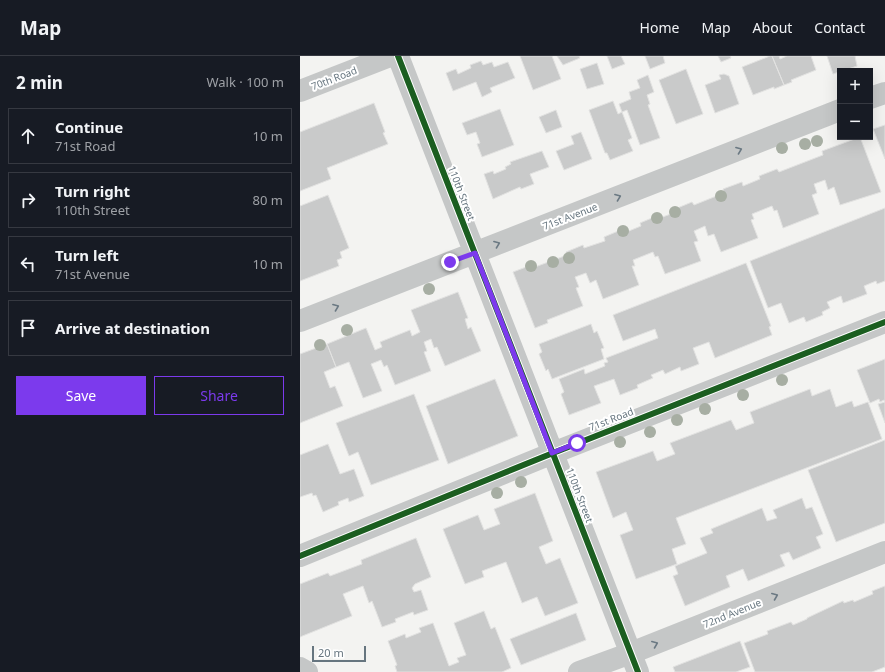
<!DOCTYPE html>
<html lang="en">
<head>
<meta charset="utf-8">
<style>
	body { margin:0; font-family:"Noto Sans",sans-serif; background:#20242c; color:#f1f3f6 }
	.controls { position:absolute; right:12px; top:12px; display:grid; overflow:hidden; border-radius:0px; box-shadow:0 4px 16px #0002 }
	.controls button { width:36px; height:36px; display:grid; place-items:center; padding:0; border:0; border-bottom:1px solid #363941; background:#171b24; color:#f1f3f6; font:20px sans-serif }
	.scale { position:absolute; left:12px; bottom:10px; width:54px; box-sizing:border-box; padding-left:4px; border:2px solid #66757f; border-top:0; font-size:11px; line-height:14px; white-space:nowrap; color:#66757f; -webkit-text-stroke:3px #fff; paint-order:stroke }
	.stop { position:absolute; width:12px; height:12px; margin:-9px; border:3px solid #7c3aed; border-radius:50%; background:#fff }
	.stop.end { background:#7c3aed; border-color:#fff; box-shadow:0 1px 4px #0008 }
	.list { margin:0; padding:0; list-style:none }
	h2 { display:flex; justify-content:space-between; align-items:center; height:52px; margin:0; padding:0 16px; font-size:17px }
	h2 small { font-size:13px; font-weight:400; color:#9ea1a6 }
	.list li { display:grid; grid-template-columns:26px 1fr auto; gap:12px; align-items:center; box-sizing:border-box; height:56px; margin:0 8px 8px; padding:0 8px; border:1px solid #363941; border-radius:0px }
	.list b { display:block; font-size:15px; white-space:nowrap }
	.list p { margin:0; font-size:13px; white-space:nowrap; color:#9ea1a6 }
	.list em { font-size:13px; font-style:normal; color:#9ea1a6 }
	.actions { display:flex; gap:8px; padding:12px 16px }
	.actions a { flex:1; padding:9px 0; border:1px solid #7c3aed; border-radius:0px; text-align:center; font-size:14px; color:#7c3aed }
	.actions .main { background:#7c3aed; color:#fff }
	.icon { flex:none; width:22px; height:22px; fill:none; stroke:currentColor; stroke-width:2; stroke-linecap:round; stroke-linejoin:round }
	.map { position:relative; flex:none; width:585px; height:616px; overflow:hidden }
	header { display:flex; align-items:center; gap:24px; box-sizing:border-box; height:56px; padding:0 20px; background:#171b24; border-bottom:1px solid #363941 }
	header strong { font-size:19px }
	nav { display:flex; gap:22px; margin-inline-start:auto; font-size:14px }
	main { display:flex }
	aside { flex:1; background:#171b24 }
	.map>svg:first-child { display:block }
</style>
</head>
<body>
<header>
<strong>Map</strong>
<nav><a>Home</a><a>Map</a><a>About</a><a>Contact</a></nav>
</header>
<main>
<aside>
<h2>2 min<small>Walk · 100 m</small></h2>
<ul class="list">
<li><svg class="icon" aria-label="ahead" viewBox="0 0 24 24"><path d="M12 20V5M6 11l6-6 6 6"/></svg><div><b>Continue</b><p>71st Road</p></div><em>10 m</em></li>
<li><svg class="icon" aria-label="right" viewBox="0 0 24 24"><path d="M7 20v-9h11M14 6l5 5-5 5"/></svg><div><b>Turn right</b><p>110th Street</p></div><em>80 m</em></li>
<li><svg class="icon" aria-label="left" viewBox="0 0 24 24"><path d="M17 20v-9H6M10 6l-5 5 5 5"/></svg><div><b>Turn left</b><p>71st Avenue</p></div><em>10 m</em></li>
<li><svg class="icon" aria-label="arrive" viewBox="0 0 24 24"><path d="M6 21V4h12l-3 4 3 4H6"/></svg><div><b>Arrive at destination</b></div></li>
</ul>
<div class="actions"><a class="main">Save</a><a>Share</a></div>
</aside>
<div class="map">
<svg width="585" height="616" viewBox="0 0 585 616">
	<rect width="100%" height="100%" fill="#f3f3f1"/>
	<path fill="#c9caca" stroke="#e2e2e1" d="M220 0H252L261 23 233 34Z
		M257 0H279L280 2 263 9Z
		M307 0H321L325 8 312 13Z
		M345 0H363L365 7 350 13Z
		M418 0H430L431 2 421 6Z
		M470 0H472L484 29 474 33V31L453 39 442 11Z
		M472 0H479L480 3 487 0H511L516 14 491 24 492 26 484 29Z
		M527 0H555L557 10 533 18Z
		M181 5 183 9 192 6 194 11 208 6 215 22 190 32 192 36 182 41 176 26 153 35 146 17 156 13 158 18 171 12 170 9Z
		M297 7 304 28 287 33 280 13Z
		M386 13 403 58 376 68 359 24Z
		M424 18 429 20 439 48 415 57 405 29 421 23 419 19Z
		M348 19 354 36 347 39 350 48 348 49 360 82 340 89 327 54 322 56 319 48 331 43 329 36 340 32 337 24Z
		M313 45 318 58 322 56 332 82 328 84 333 95 310 104 307 97H305L289 54Z
		M74 47 85 76 83 77 88 88 27 112 31 123 0 135V76Z
		M200 53 214 89 182 101 177 88 180 87 176 76 167 79 162 67Z
		M256 54 262 71 246 77 239 61Z
		M585 69V103L573 73Z
		M281 76 292 103 264 114 256 95 274 88 271 80Z
		M560 81 581 136 540 149 534 131 528 134 525 124 514 128 517 137 512 139 519 158 483 172 477 154 474 155 472 150 452 158 454 163 451 164 458 182 421 196 414 178 408 180 405 170 394 175 398 185 394 186 401 205 365 218 358 200 355 201 353 196 333 204 335 210H332L339 229 303 243 296 224 290 227 286 217 275 221 279 231 276 232 283 250 247 264 248 267 235 272 213 216 234 208 235 211 267 199 266 196 283 189 284 192 305 185 304 181 323 173 324 177 341 170 340 167 359 159 360 162 376 156 375 153 392 146 394 149 424 137 423 133 442 126 443 130 460 123 459 120 477 113 479 116 523 99 522 95Z
		M242 95 249 111 230 118 234 128 221 133 220 131 193 143 184 118 193 115 194 118 206 113 205 111 211 108 210 106Z
		M28 139 49 192 40 196 42 202 37 204 39 210 0 225V150Z
		M585 152V225L577 228 576 225 564 230 567 238 543 247 541 240 527 246 530 252 522 256 523 259 506 266 504 261 489 267 481 247 468 252 450 205Z
		M446 207 471 270 469 271 472 279 415 302 409 286 393 292 399 308 381 315 380 311 365 318 363 314 351 319 353 322 337 329 338 332 320 339 314 323 294 330 301 347 269 359 261 338 264 336 259 323 284 313 285 318 305 310 304 307 308 306 306 302 358 282 355 273 323 285 313 259Z
		M158 236 168 262 165 263 168 273 171 271 181 295 145 310 137 291 134 292 131 283 124 286 127 295 124 296 131 315 95 329 87 309 84 311 81 304 71 308 82 335 63 342 49 306 36 311 27 288 66 272 75 294 82 291 80 286 110 274 112 280 120 276 111 254Z
		M291 268 294 277 297 275 304 292 301 293 304 303 252 323 248 313 246 315 239 298 242 296 239 288Z
		M27 288 36 311 24 316 30 332 35 330 43 350 0 367V298Z
		M585 303V367L578 348 585 346 584 344 580 346 579 343 570 347 557 314Z
		M195 323 218 380 148 408 126 350Z
		M510 333 512 340 530 333 536 351 552 345 554 351 568 346 582 383 376 462 386 488 372 493 377 508 336 523 320 479 333 474 326 456 313 462 296 416 353 395 357 405 375 398 370 387 431 364 436 374 454 367 450 356Z
		M114 338 139 404 71 429 58 396 49 400 36 367Z
		M585 384V467L536 486 508 414Z
		M28 388 40 418 54 413 64 440 49 446 48 442 38 446 39 449 23 456 16 439 13 440 12 437 0 441V399Z
		M235 437 253 485 239 491 246 508 260 502 278 547 245 560 237 541 222 547 206 506 182 515 184 521 165 528 143 473 178 459 184 474 200 468 194 453Z
		M502 442 506 453 512 451 523 478 516 481 521 492 493 504 489 496 480 499 485 510 448 525 443 513 426 520 430 531 385 550 373 520 378 518 375 510 407 497 400 482 413 477 411 473 462 452 467 465 477 462 473 454Z
		M116 482 131 521 115 528 112 532 114 536 121 534 128 554 114 559 113 556 95 563 96 566 82 571 72 545 69 547 63 530 43 538 52 560 0 581V528L28 517 30 520 62 508 61 504Z
		M585 530V611L572 616H455L444 587 468 578 467 575 491 566 493 569 507 563V562L543 545 544 547 553 544 554 546 573 538 572 535Z
		M184 555 191 573 195 571 211 612 202 616H97L95 610 97 609 88 585 105 578 106 582 121 576 119 572 133 567 149 610 159 606 157 602 166 599 154 567Z
		M276 557 286 584 221 609 210 583Z
		M440 585 450 611 436 616H375L373 611Z"/>
	<g fill="none" stroke-linecap="round" stroke-linejoin="round">
		<path stroke="#c5c7c7" stroke-width="22" d="M98 0 338 616
			M0 35 90 0
			M570 42 585 37
			M0 265 540 54
			M0 500 253 397 585 266
			M0 612 7 616
			M279 616 331 597 585 496"/>
		<g stroke="#fff" stroke-width="8">
			<path id="cycleway" d="M98 0 338 616
				M0 500 253 397 585 266"/>
		</g>
		<use href="#cycleway" stroke="#1b5e20" stroke-width="6"/>
	</g>
	<g fill="#a7aea3">
		<circle cx="517" cy="85" r="6"/>
		<circle cx="505" cy="88" r="6"/>
		<circle cx="482" cy="92" r="6"/>
		<circle cx="421" cy="140" r="6"/>
		<circle cx="375" cy="156" r="6"/>
		<circle cx="357" cy="162" r="6"/>
		<circle cx="323" cy="175" r="6"/>
		<circle cx="269" cy="202" r="6"/>
		<circle cx="253" cy="206" r="6"/>
		<circle cx="231" cy="210" r="6"/>
		<circle cx="129" cy="233" r="6"/>
		<circle cx="47" cy="274" r="6"/>
		<circle cx="20" cy="289" r="6"/>
		<circle cx="482" cy="324" r="6"/>
		<circle cx="443" cy="339" r="6"/>
		<circle cx="405" cy="353" r="6"/>
		<circle cx="377" cy="364" r="6"/>
		<circle cx="350" cy="376" r="6"/>
		<circle cx="320" cy="386" r="6"/>
		<circle cx="221" cy="426" r="6"/>
		<circle cx="197" cy="437" r="6"/>
	</g>
	<defs><path id="oneway-chevron" d="M-2-3.5L2.5 0L-2 3.5" fill="none" stroke-width="1.6" stroke-linecap="round" stroke-linejoin="round"/></defs>
	<g stroke="#6b7983">
		<use href="#oneway-chevron" transform="translate(439 94) rotate(-21)"/>
		<use href="#oneway-chevron" transform="translate(318 141) rotate(-21)"/>
		<use href="#oneway-chevron" transform="translate(197 188) rotate(-21)"/>
		<use href="#oneway-chevron" transform="translate(36 251) rotate(-21)"/>
		<use href="#oneway-chevron" transform="translate(475 540) rotate(-22)"/>
		<use href="#oneway-chevron" transform="translate(355 588) rotate(-22)"/>
	</g>
	<g fill="none" stroke-linecap="round" stroke-linejoin="round">
		<path stroke="#7c3aed" stroke-width="5" d="M150 206 175 197 252 397 277 387"/>
	</g>
	<g text-anchor="middle" dominant-baseline="central" stroke-width="4" stroke-linejoin="round" paint-order="stroke">
		<g font-size="10" fill="#66757f" stroke="#fff">
			<text transform="translate(34 22) rotate(-21)">70th Road</text>
			<text transform="translate(162 137) rotate(69)">110th Street</text>
			<text transform="translate(270 160) rotate(-21)">71st Avenue</text>
			<text transform="translate(311 363) rotate(-21)">71st Road</text>
			<text transform="translate(280 439) rotate(69)">110th Street</text>
			<text transform="translate(432 557) rotate(-22)">72nd Avenue</text>
		</g>
	</g>
</svg>
<div class="controls">
<button>+</button>
<button>−</button>
</div>
<div class="scale">20 m</div>
<div class="stop" style="left:277px;top:387px"></div>
<div class="stop end" style="left:150px;top:206px"></div>
</div>
</main>
</body>
</html>
